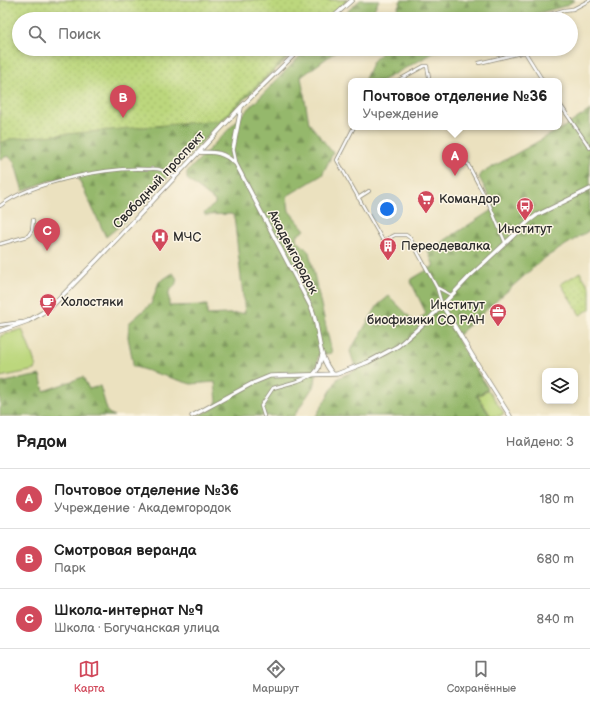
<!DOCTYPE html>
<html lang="ru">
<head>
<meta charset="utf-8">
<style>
	body { margin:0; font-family:"Balsamiq Sans",sans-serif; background:#f6f6f6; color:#222 }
	.controls { position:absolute; right:12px; bottom:12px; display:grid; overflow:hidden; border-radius:8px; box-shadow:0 2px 6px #0003 }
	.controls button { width:36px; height:36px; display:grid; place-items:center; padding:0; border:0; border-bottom:1px solid #e0e0e0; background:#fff; color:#222; font:20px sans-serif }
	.you { position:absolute; left:387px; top:209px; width:14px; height:14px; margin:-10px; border:3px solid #fff; border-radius:50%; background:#1a73e8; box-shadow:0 0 0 6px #1a73e833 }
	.badge { display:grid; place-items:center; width:26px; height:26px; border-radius:50%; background:#d1495b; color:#fff; font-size:13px; font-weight:700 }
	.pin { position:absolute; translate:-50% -33px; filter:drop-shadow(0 1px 2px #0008) }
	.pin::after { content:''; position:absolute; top:21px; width:14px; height:12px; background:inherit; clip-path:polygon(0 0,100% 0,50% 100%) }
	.popup { position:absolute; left:348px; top:78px; width:214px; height:52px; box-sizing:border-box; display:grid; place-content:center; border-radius:8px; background:#fff; filter:drop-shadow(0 1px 3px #0005); font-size:13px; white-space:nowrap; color:#767676 }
	.popup b { font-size:15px; color:#222 }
	.popup::after { content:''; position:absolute; left:50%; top:100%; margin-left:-8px; border:8px solid transparent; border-top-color:#fff }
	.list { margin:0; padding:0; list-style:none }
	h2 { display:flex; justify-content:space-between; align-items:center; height:52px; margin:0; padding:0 16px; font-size:17px }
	h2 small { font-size:13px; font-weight:400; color:#767676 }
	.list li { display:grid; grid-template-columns:26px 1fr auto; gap:12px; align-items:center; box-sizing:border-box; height:60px; padding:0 16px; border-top:1px solid #e0e0e0 }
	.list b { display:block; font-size:15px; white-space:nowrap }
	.list p { margin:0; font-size:13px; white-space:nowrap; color:#767676 }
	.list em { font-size:13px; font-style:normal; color:#767676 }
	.icon { flex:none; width:22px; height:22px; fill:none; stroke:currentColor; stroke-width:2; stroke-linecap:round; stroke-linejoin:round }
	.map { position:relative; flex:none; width:590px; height:416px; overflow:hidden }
	.search { position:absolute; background:#fff; box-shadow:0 2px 6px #0003; left:12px; right:12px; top:12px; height:44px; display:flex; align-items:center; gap:10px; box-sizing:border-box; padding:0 14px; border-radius:22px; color:#767676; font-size:15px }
	.sheet { height:232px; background:#fff }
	nav { display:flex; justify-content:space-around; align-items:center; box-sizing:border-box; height:56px; border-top:1px solid #e0e0e0; background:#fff; font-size:11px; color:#767676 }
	nav a { display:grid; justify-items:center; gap:2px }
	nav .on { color:#d1495b }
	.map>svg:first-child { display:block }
</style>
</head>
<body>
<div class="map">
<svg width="590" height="416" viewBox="0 0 590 416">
	<defs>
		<pattern id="forest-firs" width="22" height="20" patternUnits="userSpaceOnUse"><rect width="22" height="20" fill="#95b86c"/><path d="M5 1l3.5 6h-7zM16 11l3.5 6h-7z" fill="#7a9659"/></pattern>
		<pattern id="park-dots" width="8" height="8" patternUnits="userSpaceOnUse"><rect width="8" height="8" fill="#bcd77d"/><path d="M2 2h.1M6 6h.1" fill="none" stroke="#a2b96c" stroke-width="1.8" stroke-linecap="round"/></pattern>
	</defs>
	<rect width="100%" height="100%" fill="#fcf5e5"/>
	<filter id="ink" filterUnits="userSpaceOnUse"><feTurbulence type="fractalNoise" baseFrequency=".025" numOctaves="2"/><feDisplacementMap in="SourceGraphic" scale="8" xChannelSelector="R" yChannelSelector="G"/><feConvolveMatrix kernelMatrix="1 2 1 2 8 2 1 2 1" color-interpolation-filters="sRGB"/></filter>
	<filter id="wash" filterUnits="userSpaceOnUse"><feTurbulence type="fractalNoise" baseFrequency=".012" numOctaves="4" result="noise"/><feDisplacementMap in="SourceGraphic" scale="16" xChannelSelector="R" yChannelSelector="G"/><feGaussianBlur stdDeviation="0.9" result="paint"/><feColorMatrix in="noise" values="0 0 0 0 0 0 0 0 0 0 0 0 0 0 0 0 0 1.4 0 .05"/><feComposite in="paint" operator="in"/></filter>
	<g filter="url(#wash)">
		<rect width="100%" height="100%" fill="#ebe1bf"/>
		<path fill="url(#forest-firs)" stroke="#60724c" d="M0 0H348L328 19H19V49H297L221 122 123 223 106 237 77 175 48 181 23 191 14 161 8 156 0 159Z
			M360 0H379L369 19H339Z
			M401 0H575L565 6 517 19H405L397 9Z
			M307 49H339L301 77 309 123 333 153 322 175 287 196 289 211 305 230 296 236 297 240 309 252 332 353 318 355 315 384 294 416H197L214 408 217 401 215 382 191 384 132 366 133 362 128 337 129 323 151 304 159 282 173 273 177 279 175 286 169 291V306L207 305V315L245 313 234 216 231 214 205 215 204 213 215 204V201L187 179V172Z
			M385 49H441L381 81H366L365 79 373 61Z
			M590 110V230L543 259 456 337 488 389 477 396 490 416H316L338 378 356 370 350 351 378 305 389 296 416 323 426 313 410 280 434 266 428 251 495 208 479 177 482 173 569 124Z
			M40 375 44 391 83 377 89 389 100 386 108 413 115 416H0V383Z"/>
		<path fill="url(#park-dots)" stroke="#748154" d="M0 0H347L327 19H19V49H295L220 120 11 139 0 143Z
			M580 272 590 288V309L580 315 561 284Z"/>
		<path fill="#bcd77d" stroke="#748154" d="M22 329 33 357 36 367 35 370 0 377V336Z
			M488 390 504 413 500 416H491L478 396Z"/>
	</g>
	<g filter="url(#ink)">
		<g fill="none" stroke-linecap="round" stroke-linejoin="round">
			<g stroke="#8b8675" stroke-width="4">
				<path id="street" d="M534 19 564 10 573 9 590 0
					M523 49 543 81
					M479 63 525 52
					M397 81 424 66H427L429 77
					M559 103 590 148
					M354 127 337 160 382 239 385 240 395 235H406L410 238 437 288 442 305
					M465 159 490 206 505 242
					M358 198 369 191
					M0 206C30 182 108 167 146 169 151 169 157 168 161 170 166 171 171 175 175 177
					M0 244 28 236 32 230 33 220
					M438 288 451 295
					M0 325 22 322
					M264 416 261 406 273 388 298 381 311 376"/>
			</g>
			<g stroke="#8b8675" stroke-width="5">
				<path id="secondary" d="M331 19 352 0
					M241 108 233 150 236 164 312 309C320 330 317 357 333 374
					M199 152C216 152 223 152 236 164
					M442 305 481 370 510 416
					M0 331 28 321 42 313 52 306 97 260 241 107 300 49
					M313 375 318 369 322 355
					M192 416 253 383 270 376 337 374 368 362 398 346 428 320 470 276 529 221 537 215 590 189"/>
			</g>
			<use href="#street" stroke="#fff" stroke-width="2.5"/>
			<use href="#secondary" stroke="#fff" stroke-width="3.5"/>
		</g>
	</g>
	<defs>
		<g id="supermarket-pin" transform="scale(0.9)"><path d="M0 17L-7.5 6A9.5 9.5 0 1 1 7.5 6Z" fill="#d1495b" stroke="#fcf5e5"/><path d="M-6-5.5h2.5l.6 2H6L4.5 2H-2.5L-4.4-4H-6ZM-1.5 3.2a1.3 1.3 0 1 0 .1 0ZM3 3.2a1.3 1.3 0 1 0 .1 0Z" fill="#fff"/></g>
		<g id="bus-pin" transform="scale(0.9)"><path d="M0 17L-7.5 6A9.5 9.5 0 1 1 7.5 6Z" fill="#d1495b" stroke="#fcf5e5"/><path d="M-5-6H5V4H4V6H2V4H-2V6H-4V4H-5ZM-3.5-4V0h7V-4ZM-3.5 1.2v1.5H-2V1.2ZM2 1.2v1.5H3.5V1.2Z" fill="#fff"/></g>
		<g id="hospital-pin" transform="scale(0.9)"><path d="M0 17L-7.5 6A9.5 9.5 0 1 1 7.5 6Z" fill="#d1495b" stroke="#fcf5e5"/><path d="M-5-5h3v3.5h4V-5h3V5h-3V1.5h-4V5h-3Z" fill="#fff"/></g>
		<g id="building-pin" transform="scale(0.9)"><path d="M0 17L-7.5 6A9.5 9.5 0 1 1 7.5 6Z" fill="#d1495b" stroke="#fcf5e5"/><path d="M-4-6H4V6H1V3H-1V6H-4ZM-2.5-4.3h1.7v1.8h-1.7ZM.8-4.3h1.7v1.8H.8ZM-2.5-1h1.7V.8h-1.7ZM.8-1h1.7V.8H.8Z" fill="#fff"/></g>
		<g id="cafe-pin" transform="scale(0.9)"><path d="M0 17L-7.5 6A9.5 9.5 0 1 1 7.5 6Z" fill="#d1495b" stroke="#fcf5e5"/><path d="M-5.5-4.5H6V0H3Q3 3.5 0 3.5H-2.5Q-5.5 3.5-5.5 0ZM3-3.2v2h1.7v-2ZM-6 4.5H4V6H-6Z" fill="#fff"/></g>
		<g id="office-pin" transform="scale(0.9)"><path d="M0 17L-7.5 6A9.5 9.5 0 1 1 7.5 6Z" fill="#d1495b" stroke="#fcf5e5"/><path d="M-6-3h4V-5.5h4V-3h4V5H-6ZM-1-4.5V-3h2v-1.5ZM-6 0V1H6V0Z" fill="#fff"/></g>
	</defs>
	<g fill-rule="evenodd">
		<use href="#supermarket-pin" x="426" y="199"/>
		<use href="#bus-pin" x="525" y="206"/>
		<use href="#hospital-pin" x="160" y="237"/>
		<use href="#building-pin" x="388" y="246"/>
		<use href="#cafe-pin" x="48" y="302"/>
		<use href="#office-pin" x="498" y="312"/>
	</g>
	<g text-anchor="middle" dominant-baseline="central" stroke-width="3" stroke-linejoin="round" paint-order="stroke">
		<g font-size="13" fill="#2b2b2b" stroke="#fcf5e5">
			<text transform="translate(159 180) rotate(-47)">Свободный проспект</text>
			<text transform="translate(293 252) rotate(62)">Академгородок</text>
		</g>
		<g font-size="13" fill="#2b2b2b" stroke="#fcf5e5" text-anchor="start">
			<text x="439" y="199">Командор</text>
			<text x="525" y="229" text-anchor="middle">Институт</text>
			<text x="173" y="237">МЧС</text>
			<text x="401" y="246">Переодевалка</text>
			<text x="61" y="302">Холостяки</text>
			<text x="485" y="305" text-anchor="end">Институт<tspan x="485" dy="15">биофизики СО РАН</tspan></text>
		</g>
	</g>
</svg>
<div class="controls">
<button><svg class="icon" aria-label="layers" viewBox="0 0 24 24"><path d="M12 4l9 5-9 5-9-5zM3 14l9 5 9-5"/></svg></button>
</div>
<div class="you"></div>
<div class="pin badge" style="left:455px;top:176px">A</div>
<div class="popup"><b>Почтовое отделение №36</b>Учреждение</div>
<div class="pin badge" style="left:123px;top:118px">B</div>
<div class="pin badge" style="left:47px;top:251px">C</div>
<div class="search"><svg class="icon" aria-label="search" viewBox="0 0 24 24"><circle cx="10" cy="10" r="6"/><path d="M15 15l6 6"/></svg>Поиск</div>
</div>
<section class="sheet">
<h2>Рядом<small>Найдено: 3</small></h2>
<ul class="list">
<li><span class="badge">A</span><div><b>Почтовое отделение №36</b><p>Учреждение · Академгородок</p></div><em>180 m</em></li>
<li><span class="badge">B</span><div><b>Смотровая веранда</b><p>Парк</p></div><em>680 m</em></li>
<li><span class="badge">C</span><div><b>Школа-интернат №9</b><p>Школа · Богучанская улица</p></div><em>840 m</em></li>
</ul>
</section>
<nav>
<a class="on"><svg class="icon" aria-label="map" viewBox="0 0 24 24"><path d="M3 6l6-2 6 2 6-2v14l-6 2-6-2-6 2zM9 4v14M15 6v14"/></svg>Карта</a>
<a><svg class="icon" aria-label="directions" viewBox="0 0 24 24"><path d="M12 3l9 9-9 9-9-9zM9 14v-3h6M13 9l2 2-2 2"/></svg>Маршрут</a>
<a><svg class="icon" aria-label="saved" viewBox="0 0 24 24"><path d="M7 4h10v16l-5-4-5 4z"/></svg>Сохранённые</a>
</nav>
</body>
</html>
